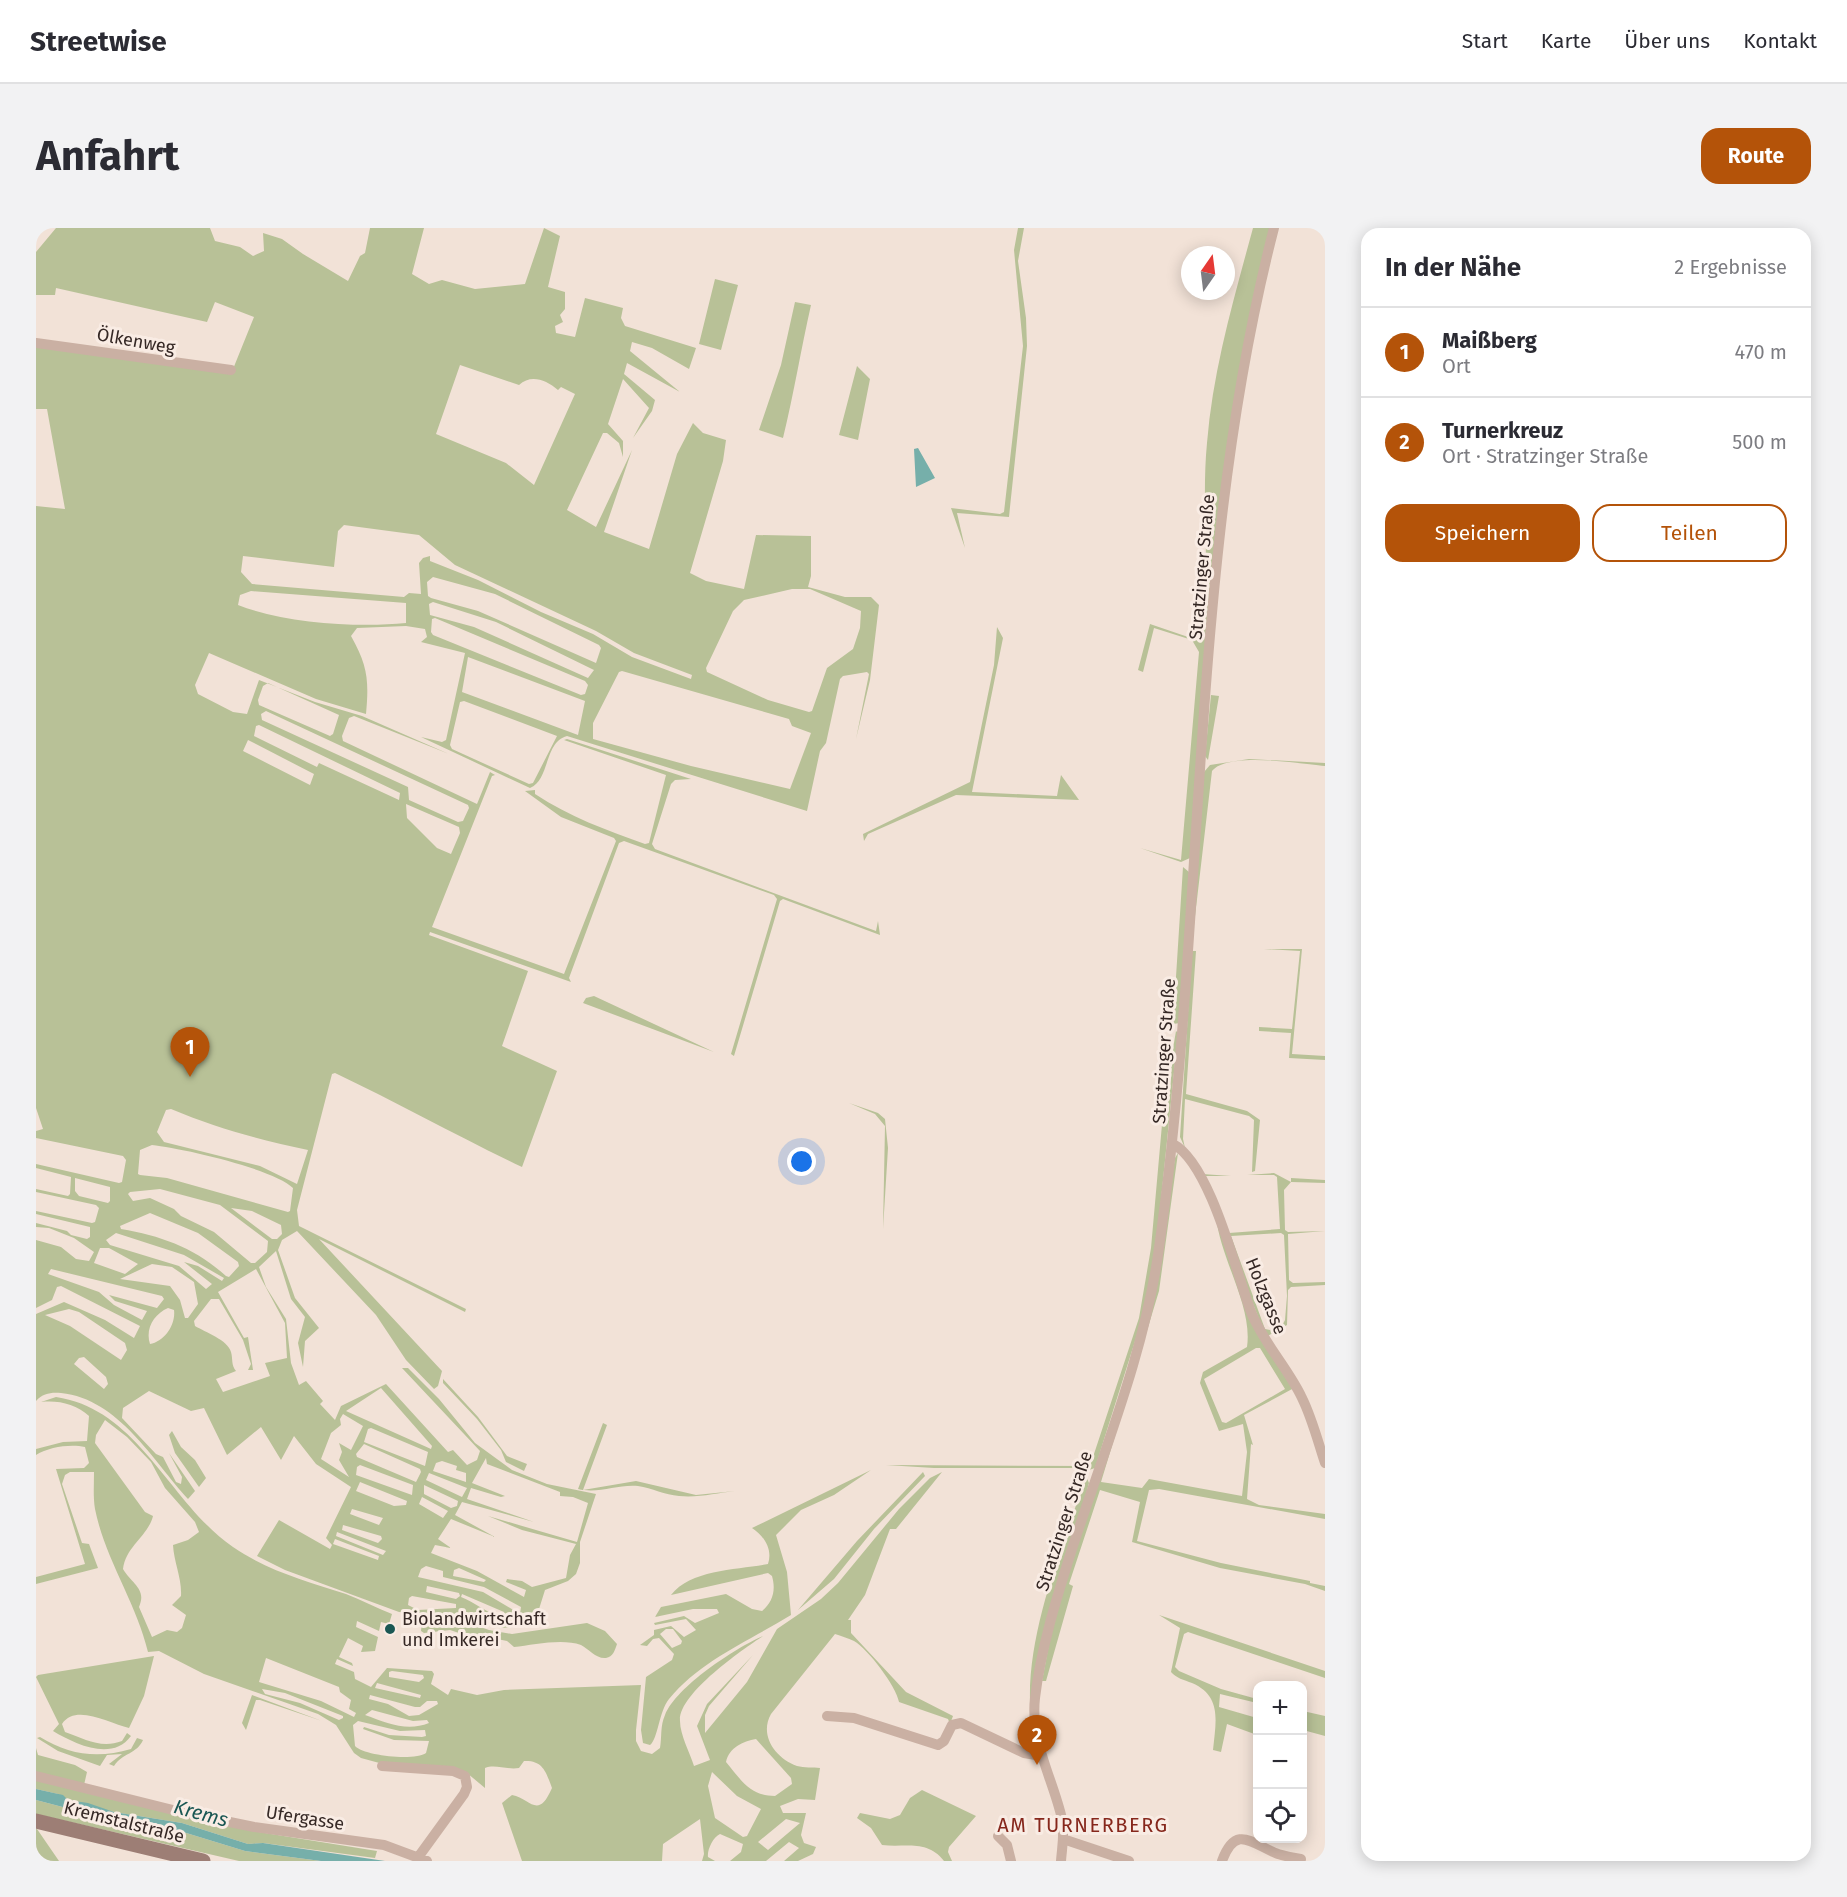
<!DOCTYPE html>
<html lang="de">
<head>
<meta charset="utf-8">
<style>
	body { margin:0; font-family:"Fira Sans",sans-serif; background:#f2f2f3; color:#2b2b33 }
	.controls { position:absolute; right:18px; bottom:18px; display:grid; overflow:hidden; border-radius:12px; box-shadow:0 3px 15px #0003 }
	.controls button { width:54px; height:54px; display:grid; place-items:center; padding:0; border:0; border-bottom:2px solid #e1e1e2; background:#fff; color:#2b2b33; font:30px sans-serif }
	.compass { position:absolute; left:1145px; top:18px; width:54px; height:54px; border-radius:50%; background:#fff; box-shadow:0 3px 15px #0003; rotate:14deg }
	.you { position:absolute; left:766px; top:934px; width:21px; height:21px; margin:-15px; border:4px solid #fff; border-radius:50%; background:#1a73e8; box-shadow:0 0 0 9px #1a73e833 }
	.badge { display:grid; place-items:center; width:39px; height:39px; border-radius:50%; background:#b45309; color:#fff; font-size:20px; font-weight:700 }
	.pin { position:absolute; translate:-50% -50px; filter:drop-shadow(0 2px 3px #0008) }
	.pin::after { content:''; position:absolute; top:32px; width:21px; height:18px; background:inherit; clip-path:polygon(0 0,100% 0,50% 100%) }
	.list { margin:0; padding:0; list-style:none }
	h2 { display:flex; justify-content:space-between; align-items:center; height:78px; margin:0; padding:0 24px; font-size:26px }
	h2 small { font-size:20px; font-weight:400; color:#7c7c81 }
	.list li { display:grid; grid-template-columns:39px 1fr auto; gap:18px; align-items:center; box-sizing:border-box; height:90px; padding:0 24px; border-top:2px solid #e1e1e2 }
	.list b { display:block; font-size:22px; white-space:nowrap }
	.list p { margin:0; font-size:20px; white-space:nowrap; color:#7c7c81 }
	.list em { font-size:20px; font-style:normal; color:#7c7c81 }
	.actions { display:flex; gap:12px; padding:18px 24px }
	.actions a { flex:1; padding:14px 0; border:2px solid #b45309; border-radius:18px; text-align:center; font-size:21px; color:#b45309 }
	.actions .main { background:#b45309; color:#fff }
	.icon { flex:none; width:33px; height:33px; fill:none; stroke:currentColor; stroke-width:2; stroke-linecap:round; stroke-linejoin:round }
	.map { position:relative; flex:none; width:1289px; height:1633px; overflow:hidden; border-radius:18px }
	header { display:flex; align-items:center; gap:36px; box-sizing:border-box; height:84px; padding:0 30px; background:#fff; border-bottom:2px solid #e1e1e2 }
	header strong { font-size:28px }
	nav { display:flex; gap:33px; margin-inline-start:auto; font-size:21px }
	.intro { display:flex; align-items:center; justify-content:space-between; box-sizing:border-box; height:144px; padding:0 36px }
	h1 { margin:0; font-size:42px }
	.button { padding:15px 27px; border-radius:18px; background:#b45309; color:#fff; font-size:21px; font-weight:700 }
	main { display:flex; gap:36px; padding:0 36px }
	aside { flex:1; background:#fff; border-radius:18px; box-shadow:0 3px 15px #0003 }
	.map>svg:first-child { display:block }
</style>
</head>
<body>
<header>
<strong>Streetwise</strong>
<nav><a>Start</a><a>Karte</a><a>Über uns</a><a>Kontakt</a></nav>
</header>
<div class="intro"><h1>Anfahrt</h1><a class="button">Route</a></div>
<main>
<div class="map">
<svg width="1289" height="1633" viewBox="0 0 1289 1633">
	<rect width="100%" height="100%" fill="#f2e2d7"/>
	<path fill="#b8c197" fill-rule="evenodd" d="M20 0H174L179 13 204 19 217 28 228 23 227 5 246 11 267 26 312 53 324 28 329 25 334 0H388L376 46 393 56 406 52 439 61 489 56 508 0 524 8 512 59 529 64V81L524 87 527 94 519 98 520 105 539 109 549 70 587 80 585 90 589 98 660 120 653 141 616 120 596 114 594 123 644 164 591 135 588 146 619 172 616 183 597 210 613 180 587 151 572 196 587 213V229L583 215 571 205H567L531 282 560 299 596 222 568 304 613 321 641 226 657 195 667 205 690 212 687 233 654 345 670 353 708 361 720 307 775 308V348L772 359 809 369H835L843 377 834 452 820 511 833 446 831 444 807 448 804 451 790 515 784 523 771 583 531 508C508 514 514 552 494 560L385 509 406 514 410 512 429 425 385 414 391 409 389 401 370 398 321 400 315 408C332 438 333 453 330 486L280 471 173 425 159 457 162 466 197 484 211 486 223 452 279 474 326 488 413 526 318 488 313 490 306 508 307 513 441 576 454 544 459 547 456 548 396 699 528 746 580 613 578 610 525 589 489 563 499 562V566C534 589 570 602 609 616L613 615 630 547 528 512 531 511 655 551 639 552 635 556 616 616 619 621 840 703 842 693 844 707 747 671 744 673 698 828 695 826 741 671 738 667 588 613 583 615 533 750 535 754 394 704 393 707 492 743 466 818 521 843 486 939C423 909 362 875 299 845L296 846 261 982 263 998 430 1081 429 1084 283 1011 406 1143 402 1158 398 1161 370 1132 340 1087 261 1003 246 1012 242 1022 259 1070 283 1100 269 1113 267 1139 262 1115 269 1089 255 1071 240 1023 223 1039 230 1059 250 1091 255 1135 263 1157 270 1153 287 1173 284 1176 299 1192 305 1178 350 1156 412 1224 417 1222 431 1237 441 1232 444 1223 366 1140H372L403 1171 439 1215 476 1242 511 1256 560 1266 544 1314V1335L540 1346 532 1353 509 1362 498 1397 466 1400 442 1390 363 1384 249 1342 221 1328 243 1292 294 1321 296 1317 290 1310 315 1259 280 1236 258 1208 245 1232 225 1199 191 1227 168 1180 155 1183 113 1163 87 1180 86 1190 120 1226 127 1229 140 1254 145 1256 146 1249 133 1225 159 1263 152 1271C117 1233 83 1171 25 1165 16 1164 7 1165 0 1173V1086L28 1074 69 1092 98 1110 104 1098 25 1058 21 1059 16 1072 0 1080V1012L25 1019 40 1031 53 1033 58 1024 38 1010 13 1000 0 999V995L31 1003 35 1007 51 1011 54 1009V999L0 986V983L56 995 59 994 63 980 60 977 0 964V961L32 968 34 966 35 949 0 940V936L83 955 86 954 90 932 87 928 0 910V903L7 901 0 880V278L29 281 11 181H0V118L195 146 218 89 179 74 171 94 20 60 19 67H0V24ZM424 137 483 157C495 146 510 152 522 162L525 159 539 166 498 257 470 235 400 206ZM308 297 383 307 419 337 560 403 598 425 656 447 655 451 596 429 557 406 505 384 442 352 394 333V328L387 330 383 335 385 366 373 365 368 369 216 356 205 344 207 328 298 339 302 303ZM397 349 459 366 563 417 565 420 560 435 442 383 395 370 392 368 391 354ZM756 361H774L825 383 824 400 817 421 791 440 776 483 773 484 732 472 671 444 670 440 697 383 708 372ZM215 363 370 375V395C321 400 248 395 202 377L204 367ZM397 374 460 394 558 442 552 450 438 399 394 387 393 376ZM399 390 549 453 552 457 549 466 545 467 397 407 395 404 396 391ZM432 429 549 473 542 507 426 464ZM586 443 753 491 756 498 775 505 754 561 655 538 557 511V495L583 444ZM232 455 303 487 297 506 294 508 223 477 222 472 227 458ZM428 473 521 508 497 555 493 556 416 521 414 517 424 474ZM230 483 432 577 433 580 427 593 422 594 373 572 372 559 226 492 225 486ZM223 497 364 565 363 572 283 535 281 539 218 508 220 498ZM212 512 278 546 274 557 207 523ZM370 576 423 599 424 605 415 626 401 620 371 590ZM135 881C180 900 224 912 272 922L261 956 224 938 128 914 121 904 130 882ZM116 917C145 920 238 941 257 960L254 983 252 984 131 950 104 947 102 946 104 922ZM39 950 74 959V973L72 975 43 968 39 963ZM124 961 184 977 232 1013 231 1024 219 1035H215L178 1004 145 988 138 981 114 970 97 973 92 966 94 964ZM195 980 216 983 245 997 246 1006 241 1011H236ZM114 985 162 1005 202 1034 203 1038 193 1049 190 1048C159 1020 126 1008 85 1001L84 998ZM80 1005 148 1027 188 1050 186 1053 162 1038 148 1034 176 1056 170 1061 143 1038 74 1017 70 1012ZM64 1020H73L102 1036 89 1046 58 1035ZM116 1036 136 1039 158 1054 162 1076 152 1090H149L144 1072 134 1058 84 1051ZM15 1041 126 1068 128 1071 121 1080 73 1067 79 1073 111 1083 106 1092 78 1077 63 1064 12 1046ZM220 1041 249 1095 251 1130 229 1135 234 1148 187 1164 180 1151 200 1143C195 1137 197 1131 195 1124 192 1112 169 1104 159 1098L158 1093 175 1071H183L207 1112 215 1136 212 1142H217L212 1109 208 1110 182 1064ZM132 1080 138 1082C140 1097 128 1114 114 1116 109 1101 118 1086 132 1080ZM33 1081 43 1084 89 1115 91 1122 85 1132 34 1098 9 1087ZM48 1129 70 1149 72 1156 68 1161 38 1136 43 1130ZM345 1160 396 1218 395 1221 310 1183ZM307 1186 327 1198 315 1222 303 1215 306 1224 303 1232 313 1249 285 1231 295 1205 305 1197 304 1191ZM335 1200 392 1224 389 1238 328 1214 332 1201ZM328 1216 384 1241 385 1244 380 1254 321 1229 320 1226ZM450 1230 451 1236 524 1264V1268L537 1269 552 1275 541 1314 452 1288 486 1302 540 1316 534 1327 530 1350 496 1359 486 1353 471 1351 470 1354 490 1362 488 1369 441 1343 395 1325 399 1317 415 1320 402 1311 415 1291 459 1309 419 1287 426 1274 498 1294 431 1271 435 1260 465 1269 469 1268 436 1255ZM406 1233 421 1238 420 1242 430 1245V1254L397 1243 400 1235ZM324 1237 377 1257 376 1267 320 1247 321 1239ZM393 1245 431 1260 426 1269 390 1252ZM324 1254 371 1273 370 1277 358 1278 320 1263ZM388 1257 422 1273 421 1278 415 1280 388 1266ZM386 1269 412 1283 407 1290 383 1276ZM316 1281 347 1290 343 1297 314 1286ZM307 1297 345 1308 346 1311 342 1315 306 1302ZM301 1304 350 1323 347 1327 300 1308ZM299 1311 343 1328 342 1332 297 1316ZM390 1338 407 1343V1349L448 1359 485 1379 484 1386 447 1364 382 1349 385 1341ZM423 1340 450 1352 448 1354 417 1348 418 1342ZM391 1358 423 1365 424 1368 420 1371 390 1364ZM426 1366 468 1384 469 1387 463 1390C450 1383 439 1375 425 1369ZM376 1368 420 1376V1380L382 1382 372 1377 373 1370Z
		M982 0H988L982 33 990 90 991 118 974 279 973 289 921 285 929 320 915 280 964 286 968 284 987 118 978 22Z
		M1217 0H1235C1180 205 1172 419 1154 630L1145 634 1104 620 1145 632 1163 424 1156 412 1118 400 1107 444 1102 442 1114 396 1155 410 1162 382 1161 344 1169 346 1170 339C1170 298 1167 256 1171 215 1177 141 1198 70 1217 0Z
		M679 51 702 57 685 122 663 116Z
		M759 74 775 77C765 121 758 165 747 210L723 202 745 137Z
		M821 138 834 151 822 212 803 207Z
		M961 399 967 410 936 564 1021 568 1025 547 1043 572 920 567 832 606 828 613 827 606 934 554 958 437Z
		M1175 467 1183 468 1172 532 1169 528Z
		M1213 531 1289 535V538C1265 536 1192 523 1176 543L1156 714 1168 544 1174 537Z
		M1147 639 1153 644 1144 795 1137 796Z
		M1228 721H1266L1256 826 1289 828V832L1253 830 1255 805 1223 803V799L1256 801 1264 723Z
		M1156 723H1160L1150 866 1211 883 1224 892 1219 943 1216 944 1218 892 1213 888 1149 871 1147 911 1149 920 1144 909Z
		M558 768 678 824 547 775 550 770Z
		M1140 803 1142 805 1120 1021 1106 1091 1059 1240 1053 1242 1044 1240H898L850 1237 1054 1238 1103 1090 1115 1020 1128 874Z
		M813 875 842 885 849 891 852 920 847 1001 849 898 839 886Z
		M1142 925 1123 1063 1065 1254 1106 1260 1113 1251 1206 1268 1211 1224 1207 1196 1183 1203 1164 1155 1167 1144 1211 1119C1217 1078 1184 1031 1180 988L1213 1086 1258 1160 1208 1187 1217 1217 1215 1216 1211 1271 1223 1277 1289 1286V1291L1123 1261 1113 1262 1101 1313 1185 1335 1274 1353V1355L1289 1358V1363L1269 1356 1184 1340 1096 1314 1104 1274 1064 1262 1033 1356 1037 1358 1010 1453H1006L1018 1390 1113 1093 1139 930ZM1220 1120H1224L1249 1161 1190 1195 1186 1194 1168 1151Z
		M1238 945 1255 954V950L1289 952V955L1255 954 1248 962 1249 1002 1252 1004 1289 1003 1252 1006 1253 1052 1257 1055 1289 1054V1057L1255 1059 1252 1062 1251 1097 1230 1109 1166 946 1195 948H1169L1193 1005 1244 1001 1241 949 1238 947H1211ZM1245 1005 1248 1007 1251 1068 1249 1092 1247 1096 1234 1102 1229 1101 1195 1008Z
		M407 1151 442 1189 471 1228 491 1236 488 1243 470 1234 465 1222 441 1191 407 1155Z
		M20 1169C103 1181 134 1276 197 1319 232 1343 270 1353 310 1366 325 1372 341 1380 356 1386L353 1396 345 1394 343 1403 321 1393 320 1399 342 1409 339 1423 325 1424 327 1418 312 1410 303 1429 316 1435 317 1438 301 1431 299 1436 318 1444 319 1451 335 1459 351 1440 396 1443 398 1446 395 1456 412 1467 415 1461 441 1467 468 1462 605 1457 600 1502V1513L605 1523 616 1526 624 1520C626 1509 624 1498 629 1487 640 1459 699 1420 727 1408 706 1422 642 1466 644 1493 644 1507 654 1525 658 1538L674 1532 661 1498 671 1476 717 1427 673 1478 669 1487V1505L711 1454 741 1401 785 1371 802 1355 863 1281 894 1250 906 1244 860 1301H854L829 1367 812 1392H815V1405L870 1464 917 1488 914 1496 912 1491 863 1474C860 1458 832 1421 818 1413 812 1410 805 1408 799 1406L735 1486C723 1507 739 1530 761 1538 768 1540 777 1539 784 1540L779 1572 762 1571 744 1578 747 1585H770L765 1607 768 1615 780 1619 777 1626 762 1633H748L763 1620 753 1614 730 1633H694L705 1624 707 1616 684 1606C677 1609 671 1622 672 1629L679 1633H666L668 1626 664 1591 627 1616 626 1633H486L466 1575 476 1567C495 1571 502 1592 516 1560 510 1544 507 1532 488 1533L483 1540C471 1542 459 1536 449 1540V1560L431 1545 347 1536 325 1530 318 1525 300 1497 282 1486 168 1446 123 1423 112 1424C100 1374 69 1331 59 1281 57 1269 58 1256 58 1244H34L29 1247 26 1256 46 1315 53 1316 62 1340 0 1356V1349L49 1336 20 1241 48 1240 53 1235 49 1219C34 1216 13 1219 0 1227V1221L27 1214 51 1213 53 1188C40 1176 22 1172 5 1174ZM69 1192 91 1209 115 1234 129 1260 159 1294 163 1304 152 1312 137 1317C138 1335 146 1350 145 1368L136 1377 150 1387 146 1400 141 1404 131 1402 116 1409 103 1379C111 1361 96 1356 87 1341 90 1318 112 1308 117 1288L109 1284 59 1215 60 1207ZM230 1430 303 1459 304 1464 315 1472 313 1481 320 1485 318 1489 285 1473 223 1454ZM356 1443 387 1447 388 1450 383 1454 353 1449V1444ZM341 1455 385 1467 384 1470 339 1460ZM226 1461 249 1465 307 1488V1490L303 1492 264 1475 229 1466ZM334 1467 379 1479H384L391 1473H401L402 1476 383 1487 373 1488 352 1476 333 1471ZM336 1482 377 1493 391 1492 393 1495C371 1504 351 1495 329 1487ZM322 1493 364 1503 389 1502 390 1508 386 1509 353 1507 328 1499 327 1501 358 1512 393 1513 390 1525C379 1533 328 1528 319 1518L317 1497ZM720 1511 755 1550 756 1556 739 1568C714 1568 705 1552 690 1534 693 1520 707 1513 720 1511ZM676 1544 701 1568 725 1581 711 1608 707 1609 679 1590 672 1558ZM750 1591 764 1595 732 1622 722 1614Z
		M567 1195 571 1197 547 1262 600 1253 660 1267 699 1263C681 1265 662 1270 643 1268 629 1267 616 1260 602 1258 582 1256 563 1266 542 1261Z
		M136 1203 145 1219 159 1232 170 1250 163 1259 139 1225 133 1207Z
		M835 1242 798 1267 765 1282 740 1307 751 1344 755 1387C713 1413 665 1432 633 1471 623 1483 622 1511 614 1517L607 1515 605 1502 610 1449 636 1432 638 1426 623 1410 617 1411 611 1418 604 1417 618 1407V1402L635 1398 648 1409 660 1402 650 1391 619 1397 618 1395 648 1388 659 1395 683 1385 681 1381H657L619 1389 625 1379 690 1366 716 1381 726 1383C737 1374 740 1362 736 1348L732 1345 635 1367C655 1341 702 1342 732 1336 737 1321 728 1308 716 1300ZM630 1401H637L646 1413 645 1416 636 1420 624 1406Z
		M887 1244 889 1248 838 1301 798 1351 762 1382 821 1313Z
		M1050 1248 1053 1255 994 1474C992 1400 1027 1318 1050 1248Z
		M1123 1387 1289 1443V1450L1152 1404 1148 1406 1139 1439 1143 1443 1185 1461 1221 1471V1475L1184 1466 1183 1479 1221 1490V1507L1191 1496 1185 1524 1177 1522C1180 1493 1186 1468 1156 1455 1148 1452 1140 1450 1135 1444L1144 1400Z
		M386 1391H421L453 1402 476 1406 551 1395 569 1403 581 1416C579 1422 577 1429 570 1430 560 1431 553 1421 545 1417 526 1410 497 1417 478 1419L471 1413 456 1410 445 1419 423 1405 414 1402 388 1405 385 1403Z
		M118 1428 108 1468 93 1500C74 1496 40 1475 26 1496L29 1504C49 1511 65 1521 86 1513L91 1505 95 1508C76 1534 39 1516 17 1503L23 1496 0 1449 2 1447Z
		M216 1467 286 1493 224 1472H220L210 1502 206 1495Z
		M1267 1483 1289 1488V1508L1267 1502Z
		M4 1509C33 1527 62 1531 95 1521L101 1510 107 1512C101 1526 86 1525 78 1538L73 1536 86 1526 71 1527 64 1538 22 1523 1 1510Z
		M0 1520 2 1527 39 1537 51 1544 48 1557 0 1544Z
		M0 1552 217 1603 341 1623 339 1630 227 1615 212 1616 146 1595 78 1584 32 1572 22 1566 0 1561Z
		M886 1562 940 1588 913 1619 912 1624 916 1633H908C891 1611 869 1620 846 1617L835 1600 821 1590 824 1585 854 1591 864 1587 874 1570Z
		M0 1572 76 1592 147 1604 209 1623 285 1633H203L0 1586Z
		M0 1601H1L23 1633H0Z"/>
	<path fill="#76afaa" d="M882 220 899 250 880 259 878 221Z
		M0 1561 27 1567 32 1572 52 1575 78 1584 146 1595 212 1616 227 1615 349 1633H285L209 1623 147 1604 76 1592 0 1572Z"/>
	<g fill="none" stroke-linecap="round" stroke-linejoin="round">
		<path stroke="#cab0a3" stroke-width="10" d="M0 115 195 142
			M1137 916C1174 935 1200 1044 1215 1084 1228 1116 1252 1140 1266 1170 1276 1190 1282 1214 1289 1235
			M791 1488 818 1490 902 1517 908 1513 916 1497 925 1495 988 1525 1006 1528
			M346 1538 417 1543 429 1548 431 1559 428 1566 383 1628
			M0 1548 145 1584 218 1599 348 1617 391 1633
			M962 1608 971 1617 975 1633
			M1027 1611 1093 1633
			M1025 1633C1026 1619 1029 1605 1026 1591 1017 1551 994 1513 999 1470 1005 1420 1020 1372 1035 1324 1067 1225 1109 1124 1123 1020 1171 681 1152 333 1238 0
			M1186 1633C1200 1595 1216 1616 1242 1626 1249 1628 1258 1630 1265 1631"/>
		<path stroke="#9d7e75" stroke-width="15" d="M0 1593 167 1633"/>
	</g>
	<circle fill="#1a5753" stroke="#f9ece4" stroke-width="2" cx="354" cy="1401" r="6"/>
	<g text-anchor="middle" dominant-baseline="central" stroke-width="6" stroke-linejoin="round" paint-order="stroke">
		<g font-size="18" fill="#352825" stroke="#f9ece4">
			<text transform="translate(100 113) rotate(10)">Ölkenweg</text>
			<text transform="translate(1166 339) rotate(-85)">Stratzinger Straße</text>
			<text transform="translate(1128 823) rotate(-86)">Stratzinger Straße</text>
			<text transform="translate(1230 1068) rotate(68)">Holzgasse</text>
			<text transform="translate(1028 1293) rotate(-72)">Stratzinger Straße</text>
			<text transform="translate(269 1590) rotate(9)">Ufergasse</text>
			<text transform="translate(88 1594) rotate(14)">Kremstalstraße</text>
		</g>
		<g font-size="18" fill="#352825" stroke="#f9ece4" text-anchor="start">
			<text x="366" y="1391">Biolandwirtschaft<tspan x="366" dy="21">und Imkerei</tspan></text>
		</g>
		<g font-size="20" font-style="italic" fill="#1a5753" stroke="#f9ece4">
			<text transform="translate(165 1585) rotate(15)">Krems</text>
		</g>
		<g font-size="20" letter-spacing="1.5" fill="#86271c" stroke="#f9ece4">
			<text x="1047" y="1597">AM TURNERBERG</text>
		</g>
	</g>
</svg>
<div class="controls">
<button>+</button>
<button>−</button>
<button><svg class="icon" aria-label="locate" viewBox="0 0 24 24"><circle cx="12" cy="12" r="6"/><path d="M12 2v4M12 18v4M2 12h4M18 12h4"/></svg></button>
</div>
<svg class="compass" viewBox="-18 -18 36 36"><path d="M0-13l5 13h-10z" fill="#e53935"/><path d="M0 13l5-13h-10z" fill="#7c7c81"/></svg>
<div class="you"></div>
<div class="pin badge" style="left:154px;top:849px">1</div>
<div class="pin badge" style="left:1001px;top:1537px">2</div>
</div>
<aside>
<h2>In der Nähe<small>2 Ergebnisse</small></h2>
<ul class="list">
<li><span class="badge">1</span><div><b>Maißberg</b><p>Ort</p></div><em>470 m</em></li>
<li><span class="badge">2</span><div><b>Turnerkreuz</b><p>Ort · Stratzinger Straße</p></div><em>500 m</em></li>
</ul>
<div class="actions"><a class="main">Speichern</a><a>Teilen</a></div>
</aside>
</main>
</body>
</html>
